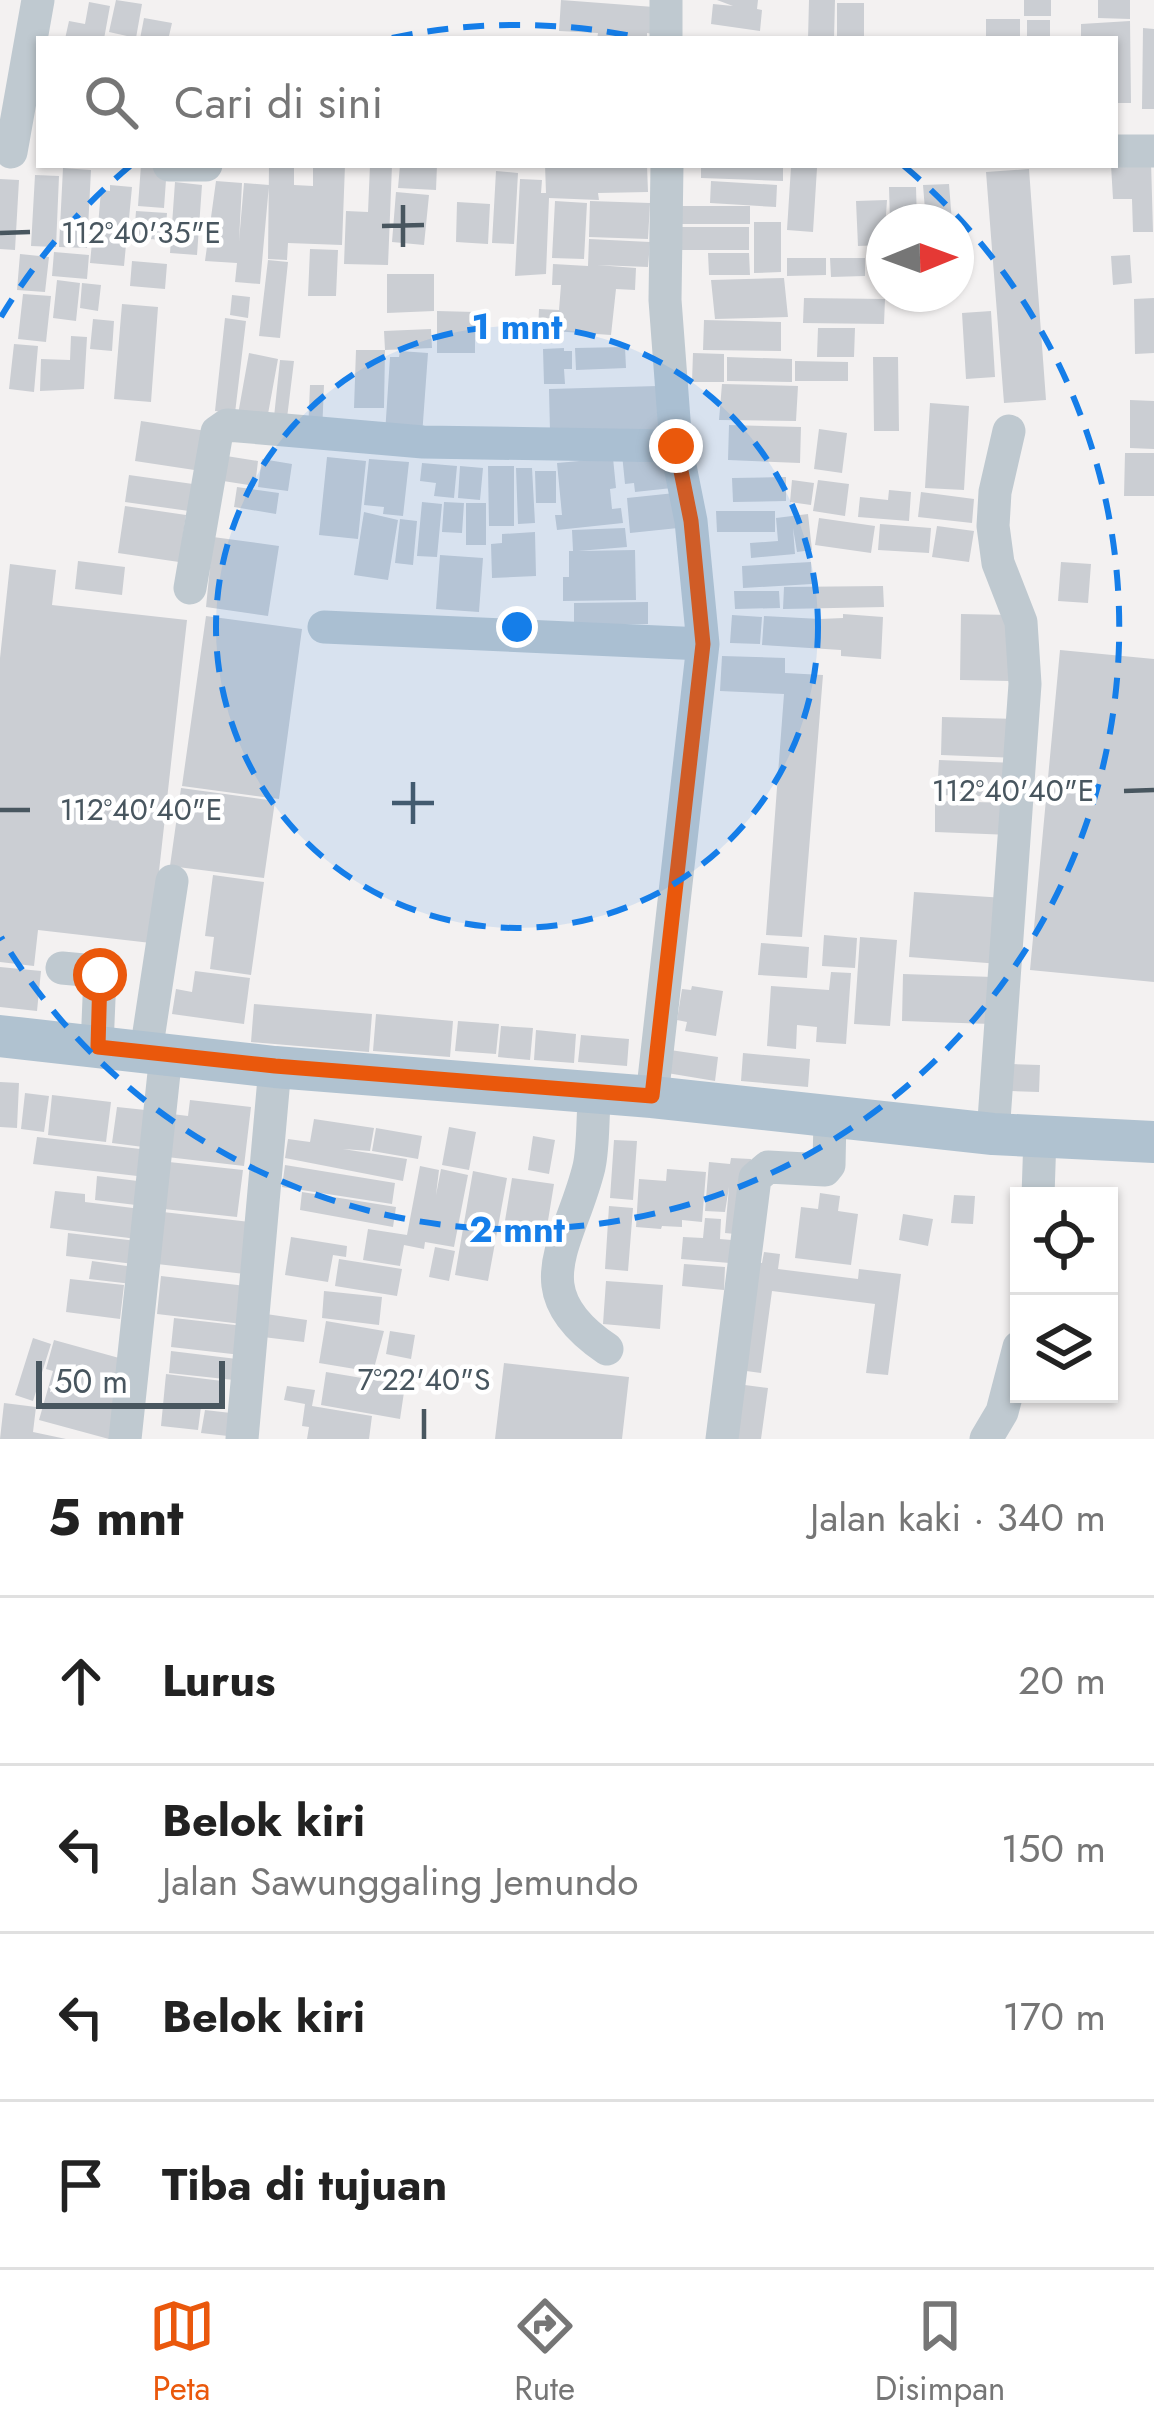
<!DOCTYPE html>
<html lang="id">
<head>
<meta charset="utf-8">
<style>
	body { margin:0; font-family:Jost,sans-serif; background:#f6f6f6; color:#222 }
	.controls { position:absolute; right:36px; bottom:36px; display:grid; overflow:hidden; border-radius:0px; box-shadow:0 3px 9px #0004 }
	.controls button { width:108px; height:108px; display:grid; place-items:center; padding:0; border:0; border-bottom:3px solid #e0e0e0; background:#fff; color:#222; font:60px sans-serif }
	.compass { position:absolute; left:866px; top:204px; width:108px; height:108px; border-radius:50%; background:#fff; box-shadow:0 3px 9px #0004; rotate:89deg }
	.scale { position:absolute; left:36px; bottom:30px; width:189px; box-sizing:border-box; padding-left:12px; border:6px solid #48565f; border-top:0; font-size:33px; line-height:42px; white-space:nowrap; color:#48565f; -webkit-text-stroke:9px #fff; paint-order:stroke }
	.stop { position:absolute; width:36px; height:36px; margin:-27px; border:9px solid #ea580c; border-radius:50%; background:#fff }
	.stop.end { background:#ea580c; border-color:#fff; box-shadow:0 3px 12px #0008 }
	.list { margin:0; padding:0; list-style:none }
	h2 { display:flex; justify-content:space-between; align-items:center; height:156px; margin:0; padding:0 48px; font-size:51px }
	h2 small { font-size:39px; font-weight:400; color:#767676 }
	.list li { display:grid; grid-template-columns:78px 1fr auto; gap:36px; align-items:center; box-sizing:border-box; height:168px; padding:0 48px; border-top:3px solid #e0e0e0 }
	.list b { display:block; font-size:45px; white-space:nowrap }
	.list p { margin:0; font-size:39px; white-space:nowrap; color:#767676 }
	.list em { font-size:39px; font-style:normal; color:#767676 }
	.icon { flex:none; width:66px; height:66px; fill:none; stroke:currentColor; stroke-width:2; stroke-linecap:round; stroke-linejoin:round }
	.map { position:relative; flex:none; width:1154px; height:1439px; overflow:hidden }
	.search { position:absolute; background:#fff; box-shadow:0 3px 9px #0004; left:36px; right:36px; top:36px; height:132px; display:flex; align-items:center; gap:30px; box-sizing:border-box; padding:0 42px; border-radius:0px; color:#767676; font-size:45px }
	.sheet { height:828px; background:#fff }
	nav { display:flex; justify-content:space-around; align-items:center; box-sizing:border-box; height:168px; border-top:3px solid #e0e0e0; background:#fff; font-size:33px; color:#767676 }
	nav a { display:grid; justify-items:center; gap:6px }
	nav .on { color:#ea580c }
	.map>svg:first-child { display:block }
</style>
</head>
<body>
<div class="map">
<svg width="1154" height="1439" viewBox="0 0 1154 1439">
	<rect width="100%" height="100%" fill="#f3f1f1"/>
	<path fill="#cbced3" d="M116 0 142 4 136 38 109 32Z
		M561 0 654 7 653 34 647 33V39H597L598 33 559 31Z
		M717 0H758L757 9 762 10 760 31 711 24 713 4 733 6Z
		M809 0H835L834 39H808Z
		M1024 0H1051V16H1024Z
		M1098 0H1130V19L1098 18Z
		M89 2 110 6 104 39H65L69 21 85 24Z
		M837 3H864V39H837Z
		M144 18 172 23 169 36 140 39Z
		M986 19H1020V39H986Z
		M1027 20H1050V39H1027Z
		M1130 21 1131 103H1115V39H1081V24Z
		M1143 28 1154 29V109H1142Z
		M1151 161 1153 232H1133L1132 199H1113L1111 165Z
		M141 165 167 166 164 208 138 206Z
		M269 165H294V185L313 186V165H345L342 245 288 243 287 260 268 259Z
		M370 165H392L388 265 344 264 346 211 368 212Z
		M400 165H437L436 190 398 188Z
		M545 165H647L648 192 598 193 599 200 549 198 546 274 515 276 520 179 542 180 541 193H546Z
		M701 165H783V181L701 178Z
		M791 167 817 168 813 232 787 230Z
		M63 168 91 170 87 248 59 247Z
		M1029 169 1046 400 1004 403 986 172Z
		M496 171 518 173 514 244 492 243Z
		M35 175 59 176 56 247 31 246Z
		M0 179 19 180 15 250 0 249Z
		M216 181 242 183 239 241 244 183 269 185 260 284 235 282 237 263 205 261Z
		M711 181 777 185 776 207 710 203Z
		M175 182 202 185 197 255 170 253Z
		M949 184 952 222H926L923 185Z
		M110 185 132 187 128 229 98 226 101 190 110 191Z
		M889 187H916L917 222H890Z
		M396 192 429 195 424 245 392 242Z
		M887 200 884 245 858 246 856 201Z
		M555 201 587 203 584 259 552 258Z
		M590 201 650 203 648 239 589 237Z
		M457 202 490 204 488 244 456 242Z
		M679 206H750V224H679Z
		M136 211 167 213 165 240 134 238Z
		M754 222H781V272L754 273Z
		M678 227H749V250H678Z
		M93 232 127 234 124 266 90 263Z
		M589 239 650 242 648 267 597 265 636 268 635 290 616 289 611 335 538 330 539 309 559 310 561 285H552L553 264 588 266Z
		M310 249 338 250 336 296H308Z
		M54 252 89 255 87 279 52 276Z
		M708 253H749L750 275H709Z
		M20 254 49 257 45 292 17 290Z
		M1130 255 1132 283 1113 285 1111 256Z
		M787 258H826V275L787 276Z
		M830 258H865V276L831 277Z
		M268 260 288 262 280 338 259 336Z
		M132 261 167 264 165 289 130 286Z
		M387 274H434V311L387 313Z
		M784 278 788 317 715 319 711 280Z
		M57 280 80 283 76 321 53 318Z
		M82 283 101 285 98 311 80 308Z
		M23 294 51 296 46 342 18 339Z
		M232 295 250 297 248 318 230 315Z
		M804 298 885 299 884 324 803 323Z
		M1154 298V353L1135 354 1134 299Z
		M122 304 158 307 151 402 114 399Z
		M437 311 475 312V353H437Z
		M991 311 995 377 966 379 962 313Z
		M225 318 246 321 235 413 215 411Z
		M93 319 114 321 112 351 90 349Z
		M704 320 781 322V351L703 350Z
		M818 328H855L854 357H817Z
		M431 329 432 348 385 350 384 331Z
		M71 336 87 337 84 389 40 391 41 359 70 360Z
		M14 344 38 346 34 392 9 389Z
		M625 347 626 368 576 370 575 348Z
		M564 348V351H572V369H564L565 384H544L543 349Z
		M356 350H385L384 408H354Z
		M400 351 428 353 422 436 385 434 390 357H399Z
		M249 353 278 359 266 425 237 420Z
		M693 353 724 354V382H692Z
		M727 357 792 359V382L727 381Z
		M873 357H898L899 431H874Z
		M280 360 294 361 287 418 274 417Z
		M795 361 848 362V381H795Z
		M722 384 798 386 796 421 719 420Z
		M310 385H324L322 433 308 432Z
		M658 386 659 429 550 432 549 389Z
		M1130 400 1154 401V449L1130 448Z
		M930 403 969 406 964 490 925 488Z
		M141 421 206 431 201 471 135 461Z
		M729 425 801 427 800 463 728 460Z
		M819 429 847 433 842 473 814 469Z
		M669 449 672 488 635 492 634 483 625 484 622 454Z
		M1125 453H1154V496H1124Z
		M220 455 258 461 255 486 217 480Z
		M327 457 366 461 358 539 319 535Z
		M613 458 616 488 610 489 612 509 621 508 623 523 557 530 555 515H562L557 463Z
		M262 459 292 464 288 491 258 487Z
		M369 459 409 462 403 516 383 514 384 507 364 505Z
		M422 463 457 466 454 498 434 496 436 483 420 481Z
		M460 466 483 468 480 500 458 498Z
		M488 466H514V526H489Z
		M516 468H532L535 523 518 524Z
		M535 471H556V503H536Z
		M129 475 193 484 189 511 125 502Z
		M786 477V501L733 502 732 478Z
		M792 480 814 483 811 505 790 502Z
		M818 480 849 484 845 516 813 511Z
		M237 487 279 493 276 514 234 507Z
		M889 490 911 492 909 521 858 517 860 497 888 500Z
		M921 492 974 499 972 523 918 517Z
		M675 493 678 528 630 533 627 498Z
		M422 502 442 504 437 557 417 556Z
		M444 502 464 503 462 533 442 532Z
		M466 503H486V545H466Z
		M125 506 186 515 179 562 118 553Z
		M716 511H775V532H717Z
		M364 512 398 520 388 580 354 575Z
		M808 514 812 550 797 552 793 528 795 554 751 558 750 543 778 541 776 518Z
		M819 518 875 526 871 553 815 545Z
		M400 519 417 521 413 565 395 563Z
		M880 524 931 528 929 553 878 550Z
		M937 526 974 531 969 562 932 557Z
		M625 528 627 547 578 551 635 550 636 600 563 601V577H569V551H573L572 530Z
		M535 532 536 576 492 578 491 544 502 543V534Z
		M213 537 279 546 268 616 206 607Z
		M440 555 483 558 479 612 436 609Z
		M78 561 125 567 122 595 75 589Z
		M811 562 812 584 743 588 742 566Z
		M1061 562 1091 564 1088 603 1058 601Z
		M10 564 56 570 52 605 187 620 151 943 38 930 34 966 0 962V658Z
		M883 586 884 607 783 609 784 587Z
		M734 591H779L780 608 735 609Z
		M648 602V624L574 625V603Z
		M843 614 883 617 881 659 841 656V650L762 645 764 616 820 619 843 618Z
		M961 614 1011 615 1010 681 960 680Z
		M732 615 762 617 760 644 730 643Z
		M206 616 302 629 279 799 182 786Z
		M1060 650 1154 659V982L1030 970Z
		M722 656 785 658V673L823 675 802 937 766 935 784 694 720 691Z
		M942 717 1020 719 1019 758 941 755Z
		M939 760 1016 763 1015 797 937 795Z
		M181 788 275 801 264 878 170 866Z
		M935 801 1013 803 1011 835 935 832Z
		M213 875 264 882 251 975 210 969 214 937 205 936Z
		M914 892 1005 898 1000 964 909 957Z
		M824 935 857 938 855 968 822 966Z
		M860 937 897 940 890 1026 854 1024Z
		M761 943 809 947 807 978 758 975Z
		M0 967 41 971 37 1011 0 1007Z
		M195 971 250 978 244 1024 172 1014 176 989 192 992Z
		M831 972 851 973 846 1044 816 1042 817 1027 797 1025 796 1049 767 1046 771 986 829 990Z
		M903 974 993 977 991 1024 902 1021Z
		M692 986 723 991 716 1036 685 1031 687 1022 677 1020 682 989 691 990Z
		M254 1004 372 1014 369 1052 251 1042Z
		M376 1014 453 1021 450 1057 373 1051Z
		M458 1021 499 1024 496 1054 455 1051Z
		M501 1026 533 1028 530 1060 498 1057Z
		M536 1030 576 1034 574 1063 534 1060Z
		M581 1035 629 1039 627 1066 578 1062Z
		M670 1050 718 1057 715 1081 667 1073Z
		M743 1053 810 1059 808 1087 741 1081Z
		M1012 1064 1040 1065 1039 1092 1011 1091Z
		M0 1082 19 1083 17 1128 0 1127Z
		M25 1093 49 1096 44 1132 21 1129Z
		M52 1095 111 1102 106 1142 48 1135Z
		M190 1100 251 1107 244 1166 167 1157 172 1114 188 1116Z
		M117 1107 155 1111 151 1148 112 1143Z
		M314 1119 374 1128 370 1151 343 1149 407 1159 403 1181 285 1158 288 1139 310 1142Z
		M449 1127 476 1132 469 1170 442 1165Z
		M376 1128 422 1136 418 1159 372 1151Z
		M533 1136 555 1140 549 1174 528 1170Z
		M37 1137 149 1150 146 1177 33 1164Z
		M614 1140 637 1141 633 1200 610 1198Z
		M731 1158 751 1159 745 1235 725 1233 729 1187 725 1212 705 1211 709 1162 730 1164Z
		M169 1162 243 1170 237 1217 164 1209Z
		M285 1165 395 1183 392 1204 282 1187Z
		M420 1166 439 1170 436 1195 441 1169 468 1175 454 1247 425 1242 424 1249 404 1245 400 1266 363 1260 368 1229 407 1235Z
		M667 1169 706 1172 702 1222 682 1220V1227L662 1226 661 1229 636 1227 639 1179 666 1181Z
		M473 1171 507 1178 488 1281 455 1275Z
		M97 1176 146 1182 144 1206 95 1200Z
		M512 1178 554 1184 545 1239 503 1233Z
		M55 1191 85 1194V1202L141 1209 137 1239 50 1228Z
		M302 1192 396 1207 393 1227 300 1210Z
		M820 1193 840 1196 838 1211 858 1214 851 1265 795 1258 801 1207 818 1209Z
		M954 1195 975 1196 973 1224 951 1223Z
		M609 1206 633 1208 628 1271 605 1269Z
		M163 1212 250 1222 245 1274 157 1264Z
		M903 1214 933 1219 928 1246 899 1240Z
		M705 1218 721 1219 720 1239 743 1241 742 1264 681 1259 683 1237 703 1238Z
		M68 1233 137 1241 134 1264 66 1256Z
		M291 1237 347 1246 346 1257 333 1255 328 1282 285 1275Z
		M435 1247 455 1251 449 1281 429 1277Z
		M764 1252 780 1254 778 1269 858 1279 859 1269 901 1274 888 1375 866 1373 875 1304 772 1291 761 1373 739 1370 753 1262 762 1263Z
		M339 1259 402 1269 397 1296 335 1286Z
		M92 1261 134 1267 132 1284 89 1279Z
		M684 1264 725 1267 724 1290 682 1286Z
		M161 1276 246 1286 242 1324 157 1314Z
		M70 1279 124 1285 120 1319 66 1312Z
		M606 1281 663 1285 660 1329 603 1324Z
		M324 1291 382 1297 379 1325 322 1318Z
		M266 1314 307 1320 304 1342 263 1337Z
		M174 1318 244 1326 241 1355 171 1347Z
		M326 1321 384 1331 373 1372 319 1363Z
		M390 1331 415 1335 411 1359 386 1354Z
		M33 1338 51 1344 33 1401 15 1395Z
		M54 1340 130 1361 109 1439 39 1420 53 1371 46 1369Z
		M171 1351 237 1359 234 1380 169 1373Z
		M504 1363 629 1377 622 1439H495Z
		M389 1368 407 1372 400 1419 321 1405 326 1372 386 1382Z
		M166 1374 222 1381 219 1409 201 1407 198 1430 161 1426Z
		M737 1384 768 1388 761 1439H730Z
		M287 1386 315 1390 312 1406 372 1416 369 1439H307L309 1427 302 1426 305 1404 284 1400Z
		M4 1403 36 1407 33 1432 66 1439H0Z
		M205 1410 231 1413 228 1436 201 1433Z"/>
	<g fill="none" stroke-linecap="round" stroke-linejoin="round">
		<path stroke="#bfc9d0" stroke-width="33" d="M666 0V39
			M1115 151H1154
			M11 152 38 0
			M169 165H206
			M190 588 217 432 227 425 423 442 676 446
			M324 627 703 644
			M62 968 95 971 100 975 97 1047
			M146 1052 172 881
			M595 1092C592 1116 594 1144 589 1167 570 1245 520 1290 607 1349
			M652 1097 703 644 691 521 676 446 665 300 667 165
			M993 1134 1025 684 1021 622 998 563 993 526 995 492 1009 431
			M1038 1196 1040 1136
			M125 1439 166 1054
			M242 1439 275 1067
			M722 1439 755 1178 768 1167 825 1170 829 1165 830 1118
			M986 1439 1002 1412 1019 1347"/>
		<path stroke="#b0c2d0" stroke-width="42" d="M0 1036 275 1067 652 1097 993 1134 1154 1142"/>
	</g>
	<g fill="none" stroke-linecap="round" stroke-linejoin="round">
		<path stroke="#ea580c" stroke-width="15" d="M100 975 98 1047 275 1066 652 1096 703 644 691 521 676 446"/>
	</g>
	<path fill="none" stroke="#48565f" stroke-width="4.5" d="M403 205V247M382 226 424 225M0 233 30 232M413 782V824M1124 791 1154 790M392 803H434M0 810H30M424 1409V1439"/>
	<circle cx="517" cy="627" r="301" fill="#157ee9" fill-opacity=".12"/>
	<g fill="none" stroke="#157ee9" stroke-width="6" stroke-dasharray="21 15">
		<circle cx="517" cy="627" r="301"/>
		<path d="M1 317A602 602 0 0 1 130 166M392 38A602 602 0 0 1 642 38M904 166A602 602 0 1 1 1 937"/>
	</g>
	<g font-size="30" text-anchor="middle" fill="#48565f" stroke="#fff" stroke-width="9" stroke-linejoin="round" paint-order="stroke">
		<text x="141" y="243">112°40'35"E</text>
		<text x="1013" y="801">112°40'40"E</text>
		<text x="141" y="820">112°40'40"E</text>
		<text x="424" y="1390">7°22'40"S</text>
	</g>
	<circle cx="517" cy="627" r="18" fill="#157ee9" stroke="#fff" stroke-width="6"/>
	<g font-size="36" text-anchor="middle" font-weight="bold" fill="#157ee9" stroke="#fff" stroke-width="9" stroke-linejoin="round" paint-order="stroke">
		<text x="517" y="339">1 mnt</text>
		<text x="517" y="1242">2 mnt</text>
	</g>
</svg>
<div class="controls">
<button><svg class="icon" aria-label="locate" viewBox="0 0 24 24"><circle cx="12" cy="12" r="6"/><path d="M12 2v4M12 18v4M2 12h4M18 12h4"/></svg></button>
<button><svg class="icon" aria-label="layers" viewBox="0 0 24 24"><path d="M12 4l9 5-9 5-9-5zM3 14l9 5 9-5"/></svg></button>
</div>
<svg class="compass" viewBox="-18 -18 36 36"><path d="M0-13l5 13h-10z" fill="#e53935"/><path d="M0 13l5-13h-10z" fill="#767676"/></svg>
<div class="scale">50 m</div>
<div class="stop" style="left:100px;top:975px"></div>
<div class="stop end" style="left:676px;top:446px"></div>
<div class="search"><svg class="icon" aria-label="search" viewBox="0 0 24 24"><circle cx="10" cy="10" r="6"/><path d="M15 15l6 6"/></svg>Cari di sini</div>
</div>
<section class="sheet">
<h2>5 mnt<small>Jalan kaki · 340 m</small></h2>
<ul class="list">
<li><svg class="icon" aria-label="ahead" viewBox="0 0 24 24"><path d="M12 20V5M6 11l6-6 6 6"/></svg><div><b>Lurus</b></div><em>20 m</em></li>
<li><svg class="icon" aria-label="left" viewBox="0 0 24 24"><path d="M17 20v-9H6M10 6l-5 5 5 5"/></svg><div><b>Belok kiri</b><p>Jalan Sawunggaling Jemundo</p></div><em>150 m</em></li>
<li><svg class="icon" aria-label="left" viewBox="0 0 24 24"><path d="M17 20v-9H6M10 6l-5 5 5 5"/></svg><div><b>Belok kiri</b></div><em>170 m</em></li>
<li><svg class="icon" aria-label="arrive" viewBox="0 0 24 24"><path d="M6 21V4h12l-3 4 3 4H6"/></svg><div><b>Tiba di tujuan</b></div></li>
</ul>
</section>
<nav>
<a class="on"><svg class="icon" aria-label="map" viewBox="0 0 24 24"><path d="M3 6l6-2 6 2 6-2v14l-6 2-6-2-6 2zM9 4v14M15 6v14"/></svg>Peta</a>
<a><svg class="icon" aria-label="directions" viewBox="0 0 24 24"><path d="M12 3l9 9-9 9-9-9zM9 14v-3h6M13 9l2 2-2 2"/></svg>Rute</a>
<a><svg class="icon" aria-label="saved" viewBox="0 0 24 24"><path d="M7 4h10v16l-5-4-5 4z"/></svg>Disimpan</a>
</nav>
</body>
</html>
